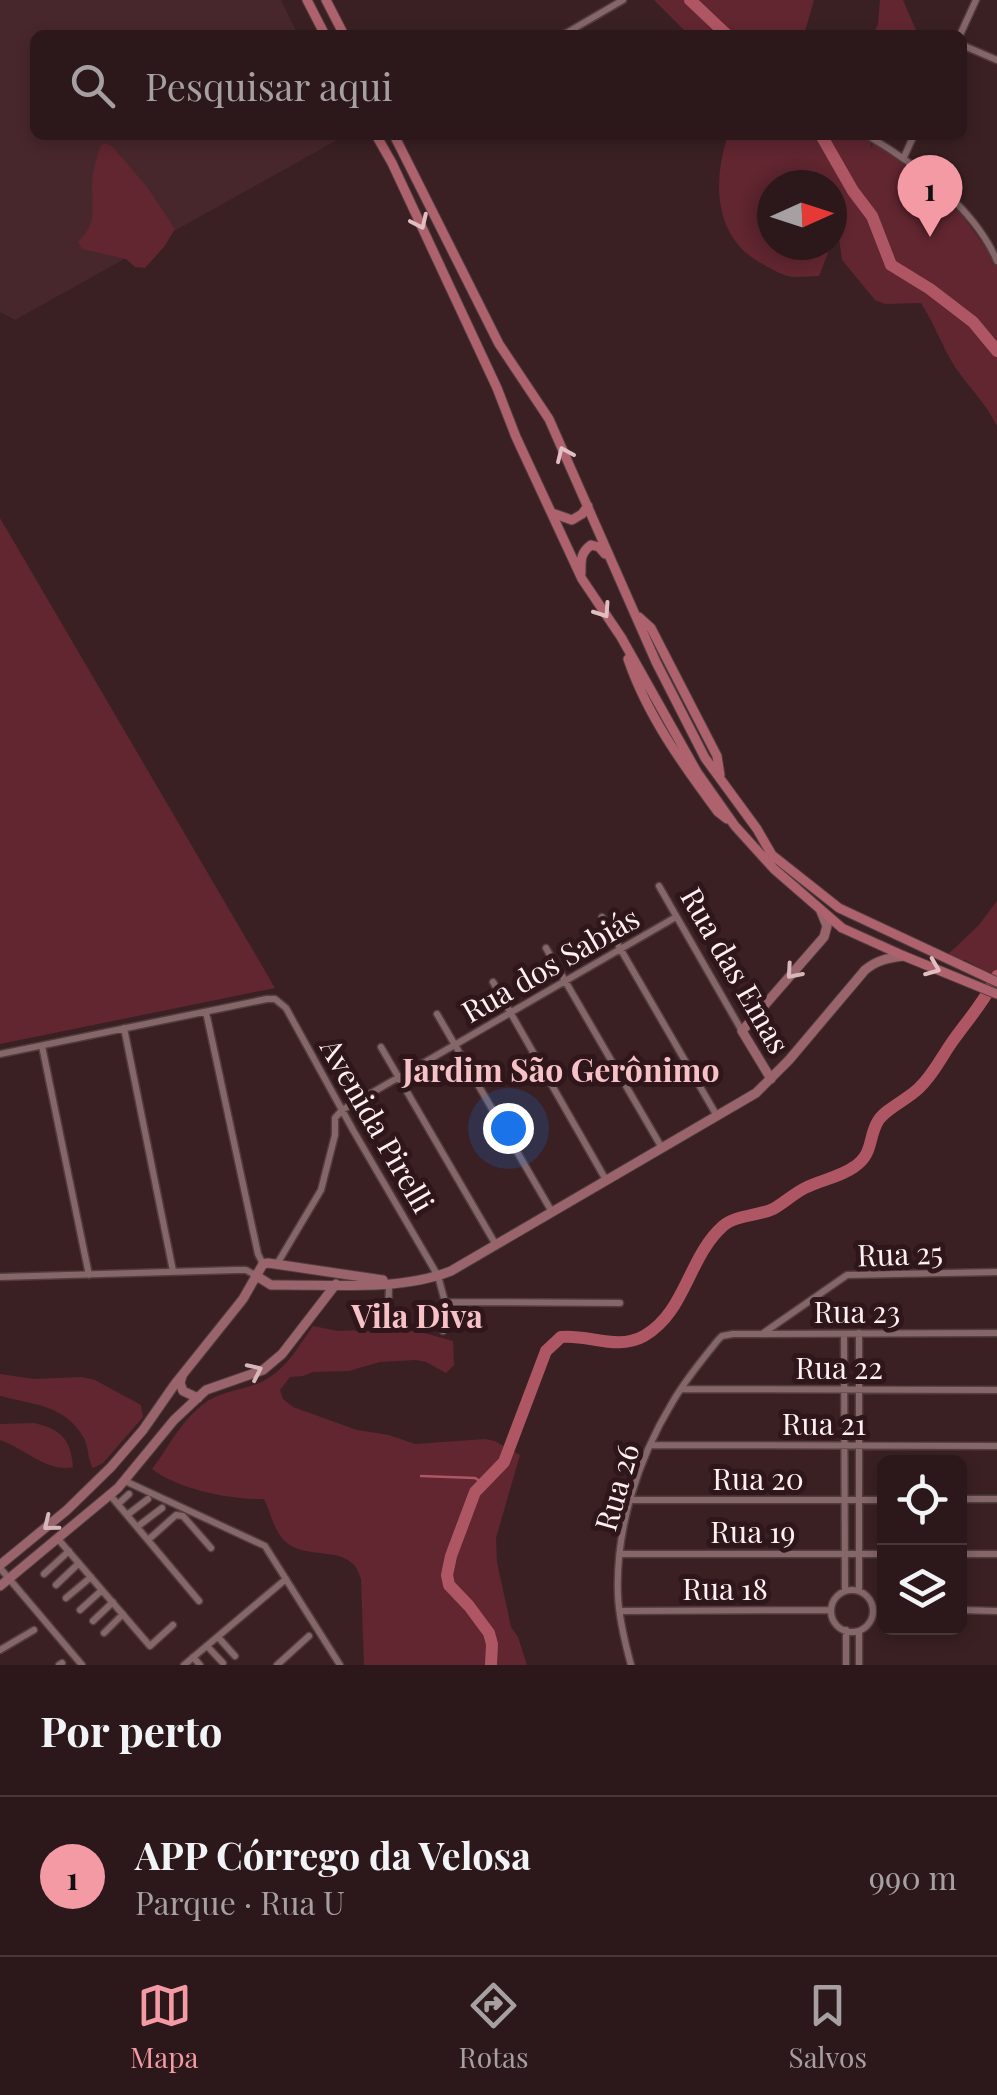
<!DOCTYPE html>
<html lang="pt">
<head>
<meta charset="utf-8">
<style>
	body { margin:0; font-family:"Playfair Display",serif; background:#382527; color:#f1f3f6 }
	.controls { position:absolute; right:30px; bottom:30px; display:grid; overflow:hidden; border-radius:15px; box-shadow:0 5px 15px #0003 }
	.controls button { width:90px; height:90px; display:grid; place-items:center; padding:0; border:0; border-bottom:2px solid #483739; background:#2c181a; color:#f1f3f6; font:50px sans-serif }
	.compass { position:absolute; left:757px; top:170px; width:90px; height:90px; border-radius:50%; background:#2c181a; box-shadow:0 5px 15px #0003; rotate:87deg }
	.you { position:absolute; left:508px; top:1128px; width:35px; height:35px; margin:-25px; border:8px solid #fff; border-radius:50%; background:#1a73e8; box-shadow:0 0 0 15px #1a73e833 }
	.badge { display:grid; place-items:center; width:65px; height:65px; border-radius:50%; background:#f49aa5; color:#111; font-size:32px; font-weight:700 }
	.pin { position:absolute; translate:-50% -82px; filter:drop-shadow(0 2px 5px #0008) }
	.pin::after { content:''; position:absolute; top:52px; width:35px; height:30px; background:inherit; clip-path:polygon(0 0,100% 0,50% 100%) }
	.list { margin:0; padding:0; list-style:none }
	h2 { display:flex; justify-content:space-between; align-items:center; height:130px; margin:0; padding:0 40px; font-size:42px }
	h2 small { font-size:32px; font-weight:400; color:#a6a0a2 }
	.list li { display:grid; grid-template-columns:65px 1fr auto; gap:30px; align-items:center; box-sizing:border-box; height:160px; padding:0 40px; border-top:2px solid #483739 }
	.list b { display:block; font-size:38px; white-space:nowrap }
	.list p { margin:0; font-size:32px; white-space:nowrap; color:#a6a0a2 }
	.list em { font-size:32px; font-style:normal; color:#a6a0a2 }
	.icon { flex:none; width:55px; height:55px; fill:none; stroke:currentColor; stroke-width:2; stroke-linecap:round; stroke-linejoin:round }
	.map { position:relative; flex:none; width:997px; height:1665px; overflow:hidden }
	.search { position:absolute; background:#2c181a; box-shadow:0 5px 15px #0003; left:30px; right:30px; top:30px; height:110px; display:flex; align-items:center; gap:25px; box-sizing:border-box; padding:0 35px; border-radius:15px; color:#a6a0a2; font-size:38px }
	.sheet { height:290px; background:#2c181a }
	nav { display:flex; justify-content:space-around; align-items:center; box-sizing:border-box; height:140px; border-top:2px solid #483739; background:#2c181a; font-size:28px; color:#a6a0a2 }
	nav a { display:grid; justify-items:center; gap:5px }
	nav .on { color:#f49aa5 }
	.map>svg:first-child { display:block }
</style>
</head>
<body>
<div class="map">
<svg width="997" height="1665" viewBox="0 0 997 1665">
	<rect width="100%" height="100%" fill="#3a2023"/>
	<path fill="#48272c" d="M0 0H281L298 35H35V135H346L15 320 0 312Z"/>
	<path fill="#612630" d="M654 0H814L804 35H689Z
		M880 0H903L918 35H873L878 24Z
		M728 135H866L872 141 870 149 876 139 951 200 995 260 997 265V426C986 403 969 388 955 367 942 346 934 323 921 303L885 304 875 300 842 260 838 230 832 243V185H772V245H831L819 276C811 276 803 277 795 277 782 276 770 268 759 262 713 235 713 180 728 135Z
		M104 143 112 146 147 187 175 229 164 247 145 268 135 267 126 259 82 249 78 242C97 222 92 213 92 188 92 174 96 160 100 147Z
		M0 518 275 988 0 1044Z
		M997 901V974L985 971 965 960 943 959 978 926Z
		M313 1326 338 1331 397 1329 421 1332 453 1341 454 1365 446 1373 426 1362 416 1360 380 1362 349 1371 313 1372 303 1376 290 1377 280 1390 283 1399 293 1407 357 1430 389 1435 415 1444 485 1439 495 1441 520 1455 496 1538 497 1562 511 1627 518 1637 527 1665H364L361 1579C352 1542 309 1562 286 1542 274 1532 271 1513 264 1499 231 1500 177 1489 152 1469 170 1446 180 1421 206 1402 222 1391 242 1390 259 1383 284 1373 298 1347 313 1326Z
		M0 1374 34 1379 82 1377 95 1380 141 1405 143 1417 103 1463 93 1468C87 1458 89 1448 84 1438 64 1404 34 1405 0 1396Z
		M34 1423C61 1429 71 1439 73 1467 48 1473 24 1448 0 1440V1424Z"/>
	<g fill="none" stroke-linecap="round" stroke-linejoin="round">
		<path stroke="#af5664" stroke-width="2.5" d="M421 1476 475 1478 483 1483"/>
		<path stroke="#af5664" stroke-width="12" d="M690 0 727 35
			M821 135 853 191 872 216 891 265 930 289 973 322 997 351
			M491 1665 492 1644 489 1633 469 1606 449 1585 447 1575 451 1556 475 1492 504 1462 546 1351 561 1337C589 1334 617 1351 644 1336 686 1312 688 1257 723 1226 735 1215 758 1216 773 1209 784 1203 793 1194 805 1188 821 1180 840 1177 854 1167 874 1154 868 1137 878 1121 885 1109 907 1100 919 1088 932 1076 940 1060 950 1045 966 1022 985 1001 997 976"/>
		<g stroke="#513c3e" stroke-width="9">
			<path id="street" d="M563 35 623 0
				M960 35 976 0
				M962 45 997 60
				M870 137C917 165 975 209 997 261
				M904 157 914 135
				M659 886 742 1031
				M602 917 717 1116
				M546 948 662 1148
				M493 982 606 1180
				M206 1012 258 1254 263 1264
				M437 1014 552 1212
				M124 1028 173 1271
				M42 1046 89 1275
				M381 1047 496 1245
				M0 1054 267 999H275L286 1008 353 1130 438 1276 445 1302 443 1331
				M277 1264 321 1190 335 1135V1118L342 1110 676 917
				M0 1277 236 1270H246L255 1275
				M445 1302 620 1303
				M388 1324 389 1285
				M762 1334 847 1275 997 1272
				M844 1334 845 1591
				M681 1389 997 1390
				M650 1445 997 1446
				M125 1481 265 1546 340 1665
				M110 1495 199 1601
				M960 1499H997
				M631 1500H884
				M118 1504 129 1494
				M127 1515 148 1499
				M137 1527 162 1508
				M58 1539 150 1646 173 1625
				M148 1540 176 1515 183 1516 211 1548
				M621 1554H884
				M960 1554H997
				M0 1568 82 1665
				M44 1574 69 1551
				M56 1585 79 1563
				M831 1611a21 21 0 1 1 42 0a21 21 0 1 1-42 0Z
				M859 1590V1333
				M66 1598 91 1577
				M80 1610 102 1590
				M960 1610 997 1611
				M620 1611 830 1610
				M93 1621 113 1602
				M104 1633 123 1614
				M218 1637 235 1656
				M207 1646 223 1663
				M0 1650 34 1630
				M193 1657 200 1665
				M59 1665 62 1663
				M184 1665 286 1579
				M277 1665 309 1636
				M631 1665C625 1643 619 1619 618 1596 615 1530 638 1459 672 1403 685 1380 702 1360 718 1340L722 1336 733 1334 997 1333
				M846 1665V1630
				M859 1665V1631"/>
		</g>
		<g stroke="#513c3e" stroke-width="11">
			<path id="secondary" d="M771 1079 742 1031 824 937 827 926 820 909
				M255 1275 271 1285C329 1284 398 1292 451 1271L756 1093 789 1060 865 970C877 960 888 958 904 956
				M182 1376 180 1383 183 1391 198 1398
				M0 1565 67 1510 111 1467 143 1430 175 1384 243 1299 263 1264 268 1263 383 1280
				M0 1586 118 1488 174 1420 206 1390 263 1370 282 1354 336 1284"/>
		</g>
		<g stroke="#513c3e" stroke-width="11">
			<path id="primary" d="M307 0 325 35
				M326 0 344 35
				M376 135 392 163 497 388 516 437 582 579 621 637 697 772 735 826 774 869 842 928 904 956 997 994
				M394 135 499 344 549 419 656 662 705 758 757 829 772 855 839 908 997 982
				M552 513 572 520 582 514 588 506
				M581 573C581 561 580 553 591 545L599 547 605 554
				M639 617 651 628 717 756 720 775
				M628 659C647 715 683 765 718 812L727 819"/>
		</g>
		<use href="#street" stroke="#856669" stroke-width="6"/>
		<use href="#secondary" stroke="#99646b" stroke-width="9"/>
		<use href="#primary" stroke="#ad626d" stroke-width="9"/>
	</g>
	<defs><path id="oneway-chevron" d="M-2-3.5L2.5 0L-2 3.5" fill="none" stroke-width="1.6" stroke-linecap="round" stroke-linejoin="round" transform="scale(2.5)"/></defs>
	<g stroke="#e2bec3">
		<use href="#oneway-chevron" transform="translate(420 222) rotate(65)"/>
		<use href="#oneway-chevron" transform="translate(564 454) rotate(-114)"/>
		<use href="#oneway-chevron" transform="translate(603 611) rotate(56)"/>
		<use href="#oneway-chevron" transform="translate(933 968) rotate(22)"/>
	</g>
	<g stroke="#d6b8bb">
		<use href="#oneway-chevron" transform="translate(793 972) rotate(131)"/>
		<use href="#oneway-chevron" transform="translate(255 1371) rotate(-25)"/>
		<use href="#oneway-chevron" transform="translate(50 1524) rotate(141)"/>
	</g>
	<g text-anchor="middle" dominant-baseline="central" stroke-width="10" stroke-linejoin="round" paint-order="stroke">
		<g font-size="30" fill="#fff0f1" stroke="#2f161a">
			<text transform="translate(550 964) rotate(-30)">Rua dos Sabiás</text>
			<text transform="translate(736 970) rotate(60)">Rua das Emas</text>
			<text transform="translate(378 1125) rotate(60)">Avenida Pirelli</text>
			<text transform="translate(900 1253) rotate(-2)">Rua 25</text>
			<text x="857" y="1311">Rua 23</text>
			<text x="839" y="1367">Rua 22</text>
			<text x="824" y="1423">Rua 21</text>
			<text x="758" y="1478">Rua 20</text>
			<text transform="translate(616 1487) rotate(-74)">Rua 26</text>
			<text x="753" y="1531">Rua 19</text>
			<text x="725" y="1588">Rua 18</text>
		</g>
		<g font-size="32" font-weight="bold" fill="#f6c2c7" stroke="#2f161a">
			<text x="561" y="1068">Jardim São Gerônimo</text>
			<text x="417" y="1314">Vila Diva</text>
		</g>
	</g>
</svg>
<div class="controls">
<button><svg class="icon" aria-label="locate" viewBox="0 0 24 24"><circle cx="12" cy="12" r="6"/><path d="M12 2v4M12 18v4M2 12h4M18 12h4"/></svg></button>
<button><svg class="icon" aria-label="layers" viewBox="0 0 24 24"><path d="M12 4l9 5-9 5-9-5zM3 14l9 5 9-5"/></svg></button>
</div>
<svg class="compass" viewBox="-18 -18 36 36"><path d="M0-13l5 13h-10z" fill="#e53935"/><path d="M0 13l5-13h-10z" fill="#a6a0a2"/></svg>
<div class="you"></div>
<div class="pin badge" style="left:930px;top:237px">1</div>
<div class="search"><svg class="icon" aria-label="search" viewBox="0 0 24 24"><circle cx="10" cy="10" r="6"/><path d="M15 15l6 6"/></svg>Pesquisar aqui</div>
</div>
<section class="sheet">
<h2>Por perto<small></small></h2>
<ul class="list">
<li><span class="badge">1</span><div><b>APP Córrego da Velosa</b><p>Parque · Rua U</p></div><em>990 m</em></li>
</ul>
</section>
<nav>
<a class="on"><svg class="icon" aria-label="map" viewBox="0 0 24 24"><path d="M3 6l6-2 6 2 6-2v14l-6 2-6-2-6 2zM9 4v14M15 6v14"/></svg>Mapa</a>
<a><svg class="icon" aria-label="directions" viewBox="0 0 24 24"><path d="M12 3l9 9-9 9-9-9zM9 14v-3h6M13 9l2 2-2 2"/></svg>Rotas</a>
<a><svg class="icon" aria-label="saved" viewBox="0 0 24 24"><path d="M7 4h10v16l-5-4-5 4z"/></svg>Salvos</a>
</nav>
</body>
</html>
